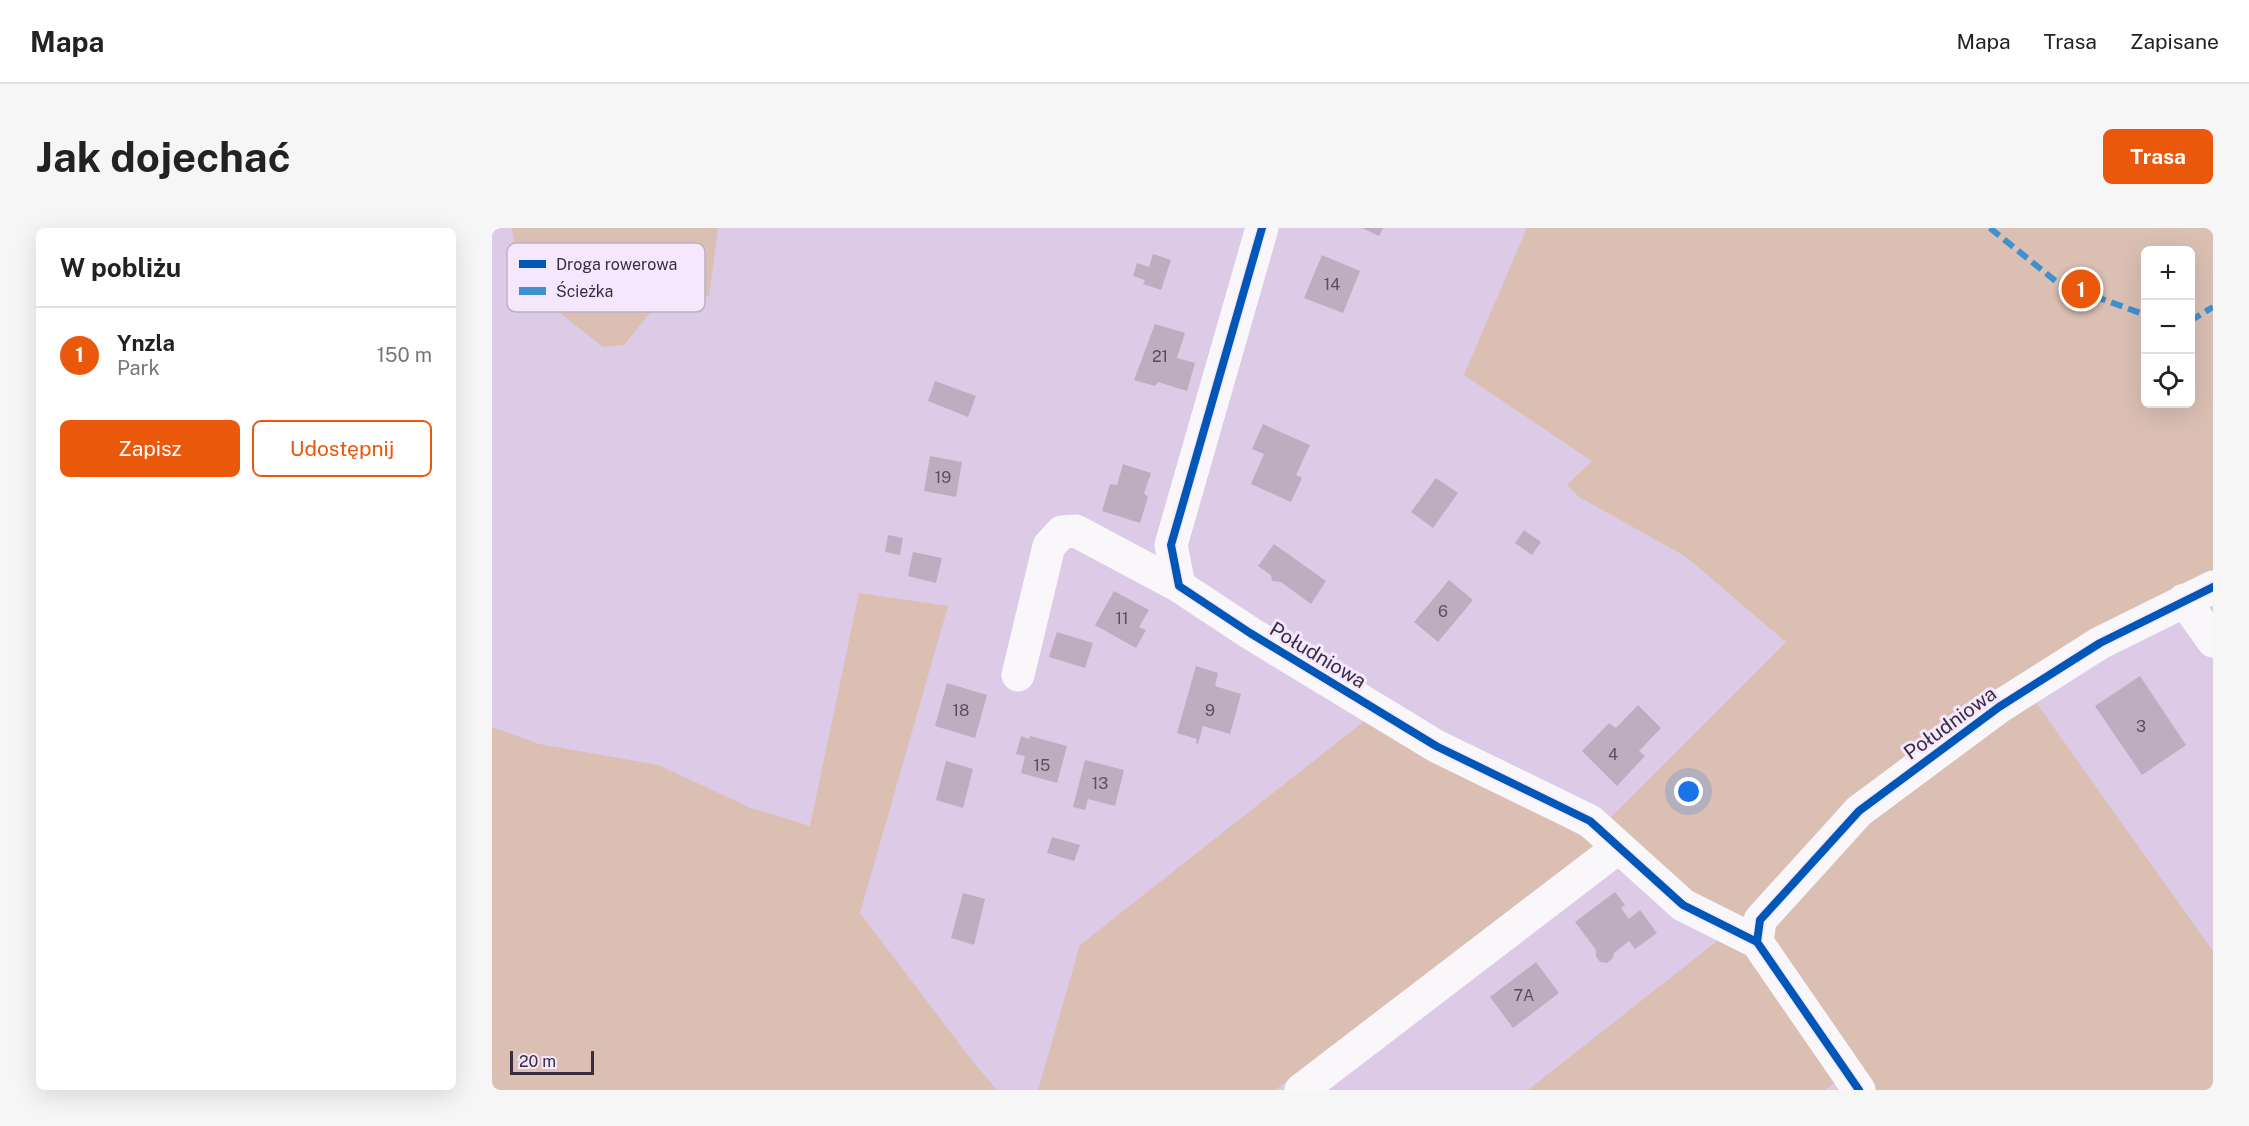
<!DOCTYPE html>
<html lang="pl">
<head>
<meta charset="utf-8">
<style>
	body { margin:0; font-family:"Public Sans",sans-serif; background:#f6f6f6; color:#222 }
	.controls { position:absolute; right:18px; top:18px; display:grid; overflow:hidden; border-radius:9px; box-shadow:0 6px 24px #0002 }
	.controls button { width:54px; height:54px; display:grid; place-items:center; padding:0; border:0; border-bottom:2px solid #e0e0e0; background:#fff; color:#222; font:30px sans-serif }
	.scale { position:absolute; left:18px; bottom:15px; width:84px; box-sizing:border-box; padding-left:6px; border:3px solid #392c41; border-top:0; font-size:16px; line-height:21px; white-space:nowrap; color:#392c41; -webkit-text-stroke:4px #f5e8fd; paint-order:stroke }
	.you { position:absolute; left:1197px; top:564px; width:21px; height:21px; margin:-15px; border:4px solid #fff; border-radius:50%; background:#1a73e8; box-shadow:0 0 0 9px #1a73e833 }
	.badge { display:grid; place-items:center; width:39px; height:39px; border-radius:50%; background:#ea580c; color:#fff; font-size:20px; font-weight:700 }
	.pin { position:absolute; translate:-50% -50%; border:3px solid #fff; box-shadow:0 2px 6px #0006 }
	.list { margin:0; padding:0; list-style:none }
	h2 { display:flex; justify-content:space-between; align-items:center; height:78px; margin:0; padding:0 24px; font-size:26px }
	h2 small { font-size:20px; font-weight:400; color:#767676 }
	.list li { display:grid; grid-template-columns:39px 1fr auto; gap:18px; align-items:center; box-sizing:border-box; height:96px; padding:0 24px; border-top:2px solid #e0e0e0 }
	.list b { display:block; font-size:22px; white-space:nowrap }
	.list p { margin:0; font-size:20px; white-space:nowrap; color:#767676 }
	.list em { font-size:20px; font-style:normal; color:#767676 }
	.actions { display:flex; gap:12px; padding:18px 24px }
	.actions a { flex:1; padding:14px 0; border:2px solid #ea580c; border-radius:9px; text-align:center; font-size:21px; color:#ea580c }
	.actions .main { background:#ea580c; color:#fff }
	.icon { flex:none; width:33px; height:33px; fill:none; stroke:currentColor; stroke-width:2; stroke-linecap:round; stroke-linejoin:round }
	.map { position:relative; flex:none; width:1721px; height:862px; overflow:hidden; border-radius:9px }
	header { display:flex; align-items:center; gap:36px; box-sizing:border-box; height:84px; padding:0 30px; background:#fff; border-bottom:2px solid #e0e0e0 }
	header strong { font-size:28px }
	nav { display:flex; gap:33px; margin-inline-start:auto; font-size:21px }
	.intro { display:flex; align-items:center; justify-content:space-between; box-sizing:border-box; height:144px; padding:0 36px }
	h1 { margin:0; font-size:42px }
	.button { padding:15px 27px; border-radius:9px; background:#ea580c; color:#fff; font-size:21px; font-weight:700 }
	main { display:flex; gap:36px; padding:0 36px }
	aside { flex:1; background:#fff; border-radius:9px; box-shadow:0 6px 24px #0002 }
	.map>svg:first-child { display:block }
</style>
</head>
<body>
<header>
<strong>Mapa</strong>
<nav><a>Mapa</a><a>Trasa</a><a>Zapisane</a></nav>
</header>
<div class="intro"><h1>Jak dojechać</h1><a class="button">Trasa</a></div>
<main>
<aside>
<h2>W pobliżu<small></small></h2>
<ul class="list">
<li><span class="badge">1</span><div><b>Ynzla</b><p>Park</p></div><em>150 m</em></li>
</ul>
<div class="actions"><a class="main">Zapisz</a><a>Udostępnij</a></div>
</aside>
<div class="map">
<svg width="1721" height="862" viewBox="0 0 1721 862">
	<rect width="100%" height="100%" fill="#dccae6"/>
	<path fill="#dbbfb3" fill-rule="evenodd" d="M20 0H226L217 68 162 80 132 117 111 119 27 53Z
		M1035 0H1721V349L1528 452 1721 723V862H1351L1345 853 1333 862H1036L1229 710 1117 591 1294 414 1193 328 1087 269 1075 257 1100 233 972 147ZM1654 22H1698V176H1654Z
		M367 365 456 378 368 685 478 830 505 862H0V499L47 516 166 537 259 580 318 598Z
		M875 491 1112 621 783 862H546L588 717Z"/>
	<path fill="#beadc1" d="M870 0H891L887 8Z
		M661 26 679 32 669 62 651 56 653 52 641 48 645 35 657 39Z
		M830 27 868 43 851 85 812 70Z
		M663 96 693 105 685 130 703 135 695 163 666 154 663 158 642 152Z
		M443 153 484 168 476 189 436 173Z
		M771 196 818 217 804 247 810 250 799 274 759 256 772 226 760 221Z
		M438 228 470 234 464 269 432 263Z
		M631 236 659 245 652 265 656 269 648 295 610 283 618 256 625 257Z
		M944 250 966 265 941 300 919 284Z
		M1032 302 1049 314 1040 327 1023 315Z
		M396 307 411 310 408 327 393 324Z
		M782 316 834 353 819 376 789 354 780 353 779 347 766 338Z
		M421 324 450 330 444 355 416 348Z
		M957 352 981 372 946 414 922 394Z
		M622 363 657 382 647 399 654 402 644 420 603 397Z
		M565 404 601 415 593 440 557 429Z
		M704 438 726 445 723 458 749 466 738 506 711 498 706 516 704 515 705 511 685 505Z
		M1648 448 1694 517 1650 547 1603 478Z
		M455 455 495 467 483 510 443 498Z
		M1146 477 1169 500 1147 523 1153 528 1125 558 1090 523 1117 495 1124 500Z
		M529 508 537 511 538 508 575 518 565 555 529 545 533 528 524 526Z
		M593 532 632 542 623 578 596 571 593 582 581 579Z
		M454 533 481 541 471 580 444 572Z
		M560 609 588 617 582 633 555 625Z
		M1123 664 1133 677 1129 680 1137 691 1148 682 1165 705 1143 721 1137 713 1122 725 1121 730 1115 735 1108 734 1104 728V722L1083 694Z
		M471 665 493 671 482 717 459 710Z
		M1044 734 1067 765 1021 800 998 769Z"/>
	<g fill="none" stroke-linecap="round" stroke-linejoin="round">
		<path stroke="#faf7fb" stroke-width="33" d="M770 0 679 317 687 358 758 405 944 518 1098 593 1191 677 1265 714
			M1692 372 1721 413
			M526 447 557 318 570 304 584 303 687 358
			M809 862 1127 619
			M1367 862 1265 714 1268 692 1367 583 1507 479 1608 415 1721 359"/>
		<path stroke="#3e90d1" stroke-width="6" stroke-dasharray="12 6" stroke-linecap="butt" d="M1498 0 1566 55 1654 87
			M1698 93 1721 79"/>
		<g stroke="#f5e8fd" stroke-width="11">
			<path id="cycleway" d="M770 0 679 317 687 358 758 405 944 518 1098 593 1191 677 1265 714
				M1367 862 1265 714 1268 692 1367 583 1507 479 1608 415 1721 359"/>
		</g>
		<use href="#cycleway" stroke="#0057b8" stroke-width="8"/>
	</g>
	<g text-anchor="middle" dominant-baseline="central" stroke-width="6" stroke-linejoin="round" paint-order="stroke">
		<g font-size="16" fill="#5a4c61">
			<text x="840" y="56">14</text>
			<text x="668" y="128">21</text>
			<text x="451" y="249">19</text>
			<text x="951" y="383">6</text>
			<text x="630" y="390">11</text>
			<text x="469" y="482">18</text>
			<text x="718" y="482">9</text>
			<text x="1649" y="498">3</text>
			<text x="1121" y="526">4</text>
			<text x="550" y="537">15</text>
			<text x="608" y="555">13</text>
			<text x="1032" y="767">7A</text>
		</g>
		<g font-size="20" fill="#392c41" stroke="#f5e8fd">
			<text transform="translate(826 427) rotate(31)">Południowa</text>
			<text transform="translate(1458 495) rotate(-36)">Południowa</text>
		</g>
	</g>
	<rect x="15" y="15" width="198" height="69" rx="9" fill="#f5e8fd" stroke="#bdb0c5" stroke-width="1.5"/>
	<rect x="27" y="32" width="27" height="8" fill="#0057b8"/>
	<rect x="27" y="59" width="27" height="8" fill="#3e90d1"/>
	<g font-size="16" fill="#392c41">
		<text x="64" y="42">Droga rowerowa</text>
		<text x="64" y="69">Ścieżka</text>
	</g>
</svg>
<div class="controls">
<button>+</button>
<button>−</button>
<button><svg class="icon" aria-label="locate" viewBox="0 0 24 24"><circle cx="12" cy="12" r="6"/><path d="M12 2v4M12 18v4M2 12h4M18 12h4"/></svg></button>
</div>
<div class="scale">20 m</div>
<div class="you"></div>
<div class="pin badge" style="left:1589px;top:61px">1</div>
</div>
</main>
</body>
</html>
